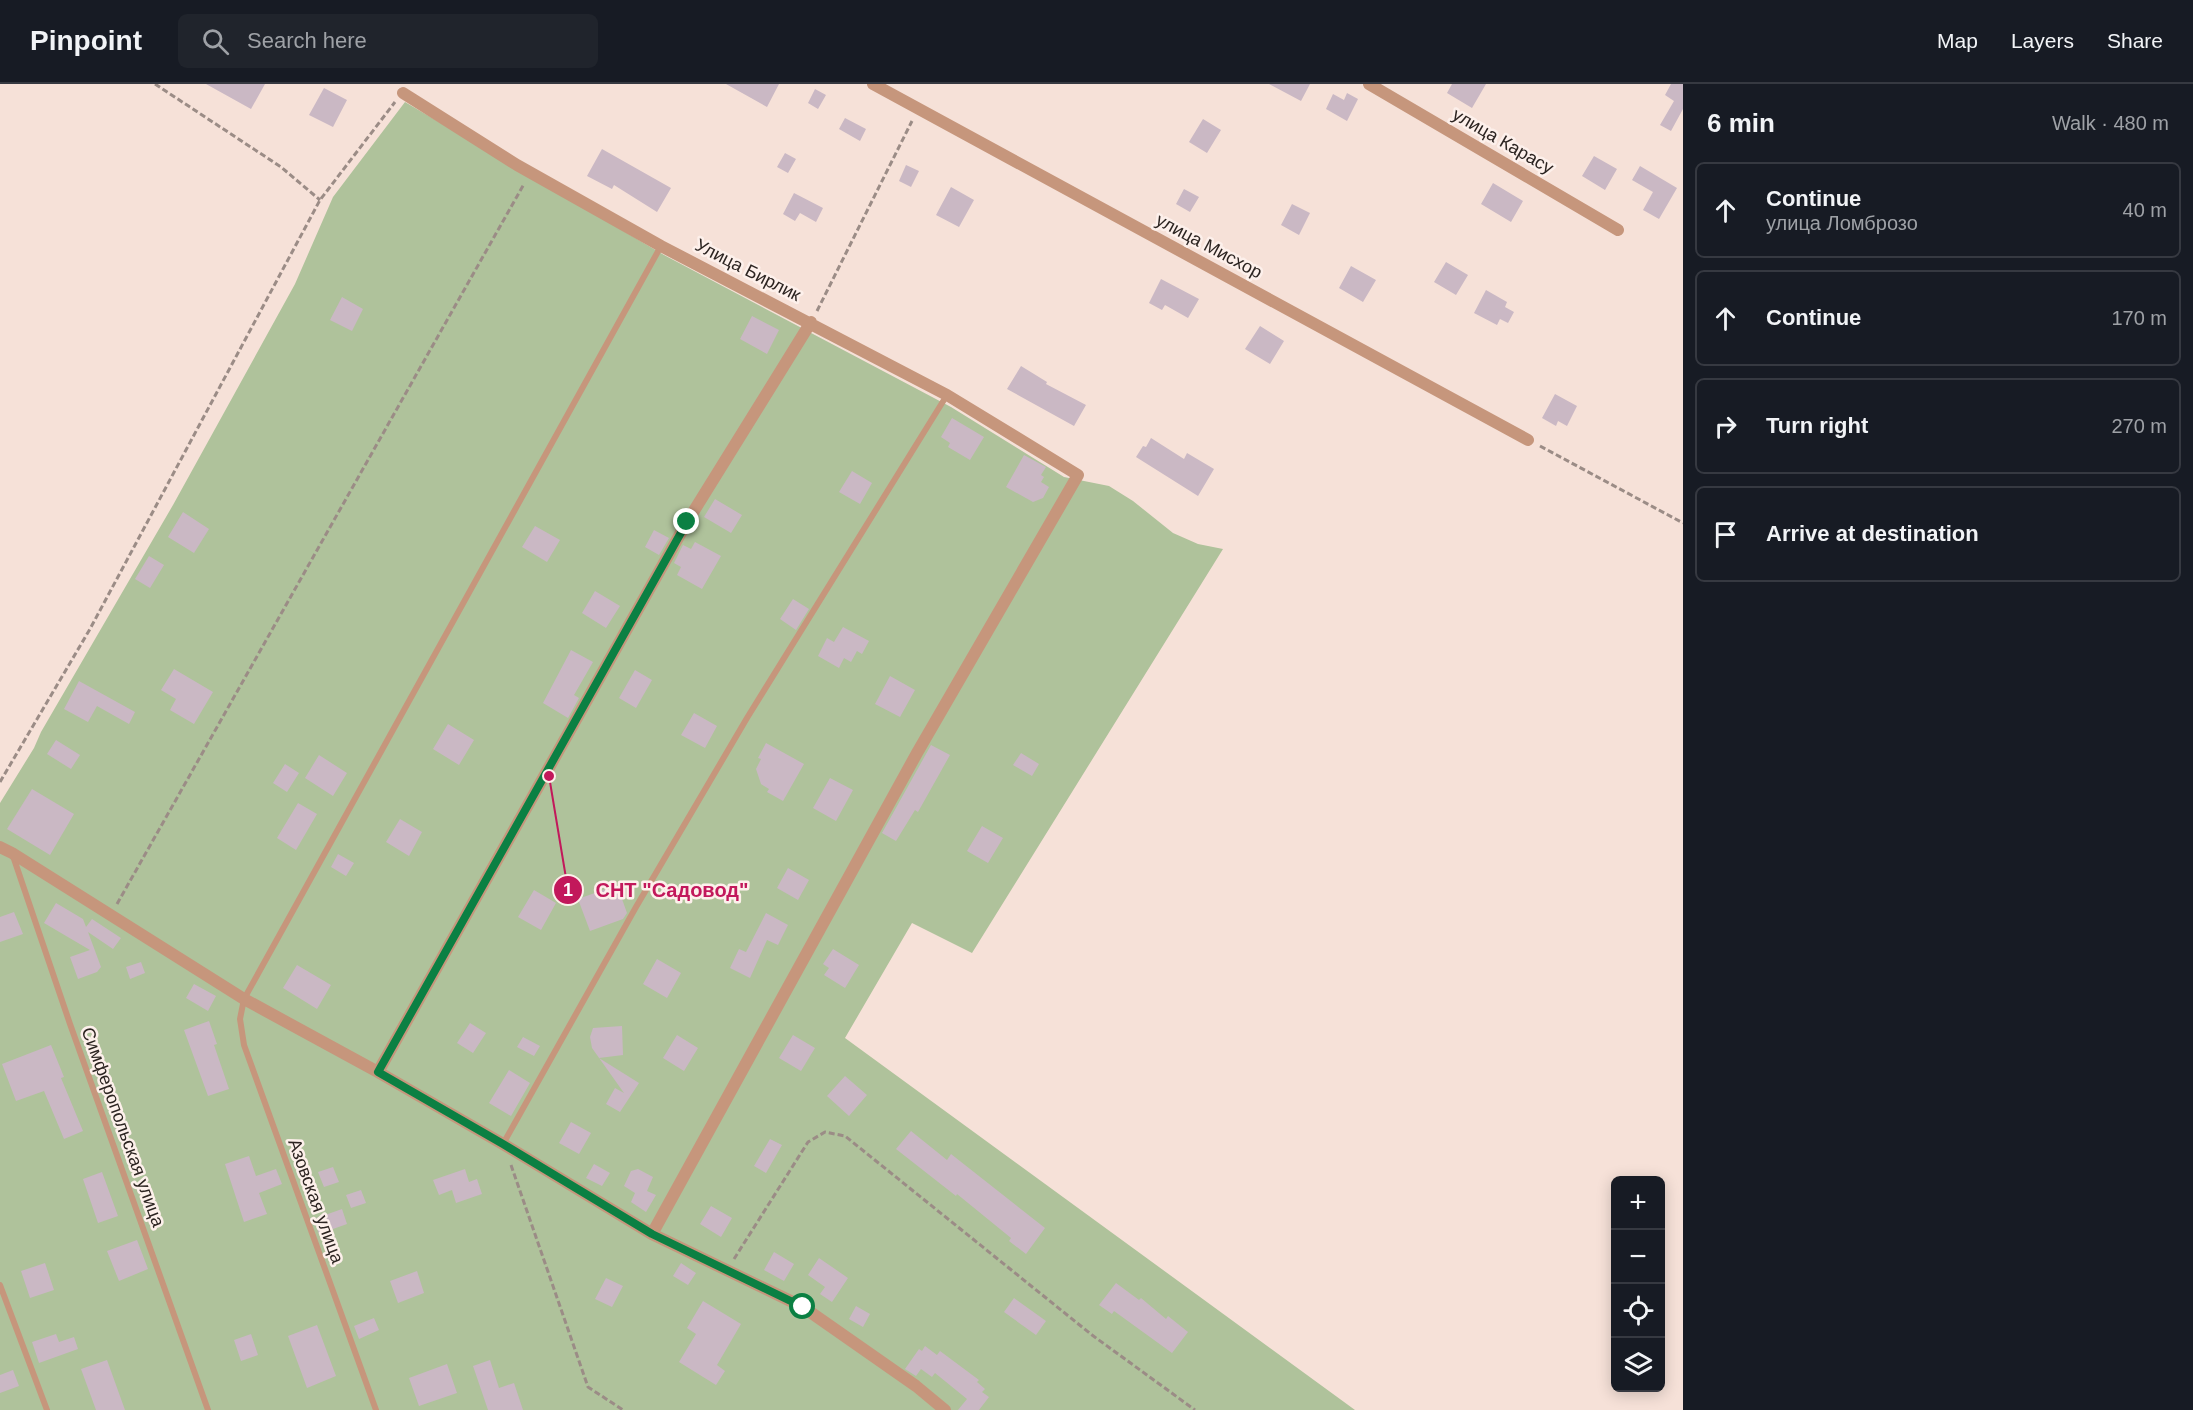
<!DOCTYPE html>
<html lang="en">
<head>
<meta charset="utf-8">
<style>
	body { margin:0; font-family:Helvetica,sans-serif; background:#20242c; color:#f1f3f6 }
	.controls { position:absolute; right:18px; bottom:18px; display:grid; overflow:hidden; border-radius:9px; box-shadow:0 3px 15px #0003 }
	.controls button { width:54px; height:54px; display:grid; place-items:center; padding:0; border:0; border-bottom:2px solid #363941; background:#171b24; color:#f1f3f6; font:30px sans-serif }
	.stop { position:absolute; width:18px; height:18px; margin:-14px; border:4px solid #0b8043; border-radius:50%; background:#fff }
	.stop.end { background:#0b8043; border-color:#fff; box-shadow:0 2px 6px #0008 }
	.list { margin:0; padding:0; list-style:none }
	h2 { display:flex; justify-content:space-between; align-items:center; height:78px; margin:0; padding:0 24px; font-size:26px }
	h2 small { font-size:20px; font-weight:400; color:#9ea1a6 }
	.list li { display:grid; grid-template-columns:39px 1fr auto; gap:18px; align-items:center; box-sizing:border-box; height:96px; margin:0 12px 12px; padding:0 12px; border:2px solid #363941; border-radius:9px }
	.list b { display:block; font-size:22px; white-space:nowrap }
	.list p { margin:0; font-size:20px; white-space:nowrap; color:#9ea1a6 }
	.list em { font-size:20px; font-style:normal; color:#9ea1a6 }
	.icon { flex:none; width:33px; height:33px; fill:none; stroke:currentColor; stroke-width:2; stroke-linecap:round; stroke-linejoin:round }
	.map { position:relative; flex:none; width:1683px; height:1326px; overflow:hidden }
	header { display:flex; align-items:center; gap:36px; box-sizing:border-box; height:84px; padding:0 30px; background:#171b24; border-bottom:2px solid #363941 }
	header strong { font-size:28px }
	nav { display:flex; gap:33px; margin-inline-start:auto; font-size:21px }
	.search { width:420px; height:54px; background:#20242c; display:flex; align-items:center; gap:15px; box-sizing:border-box; padding:0 21px; border-radius:9px; color:#9ea1a6; font-size:22px }
	main { display:flex }
	aside { flex:1; background:#171b24 }
	.map>svg:first-child { display:block }
</style>
</head>
<body>
<header>
<strong>Pinpoint</strong>
<div class="search"><svg class="icon" aria-label="search" viewBox="0 0 24 24"><circle cx="10" cy="10" r="6"/><path d="M15 15l6 6"/></svg>Search here</div>
<nav><a>Map</a><a>Layers</a><a>Share</a></nav>
</header>
<main>
<div class="map">
<svg width="1683" height="1326" viewBox="0 0 1683 1326">
	<rect width="100%" height="100%" fill="#f6e1d8"/>
	<path fill="#afc29b" d="M405 18 664 171 951 323 1064 393 1109 402 1133 417 1173 449 1198 460 1223 465 972 869 912 839 845 954 1355 1326H0V719L34 664 41 648 173 421 295 200 333 113Z"/>
	<path fill="#cab8c4" d="M206 0H265L251 25Z
		M726 0H779L767 23Z
		M1269 0H1310L1301 17Z
		M1452 0H1486L1472 24 1447 9Z
		M1671 0H1683V25L1671 47 1660 41 1674 17 1665 11Z
		M324 4 347 16 333 43 309 31Z
		M815 5 826 11 818 25 808 19Z
		M1347 9 1358 15 1347 37 1326 25 1333 10 1344 16Z
		M845 34 866 45 860 57 839 45Z
		M1203 35 1221 46 1207 69 1189 58Z
		M602 65 671 104 657 128 614 101 612 105 587 92Z
		M785 69 796 75 788 89 777 83Z
		M1594 72 1617 85 1605 106 1582 92Z
		M906 81 919 87 911 103 899 97Z
		M1640 82 1677 104 1659 135 1643 126 1653 108 1632 96Z
		M1493 99 1523 117 1511 138 1481 120Z
		M951 103 974 116 959 143 936 131Z
		M1184 105 1199 113 1190 128 1176 120Z
		M794 109 823 124 816 138 800 129 795 137 783 130Z
		M1292 120 1310 129 1299 151 1281 141Z
		M1446 178 1468 191 1456 211 1434 198Z
		M1351 182 1376 196 1363 218 1339 204Z
		M1161 195 1199 215 1188 234 1165 221 1162 226 1149 219Z
		M1486 206 1507 218 1505 223 1514 228 1508 239 1500 235 1497 241 1474 229Z
		M342 213 363 225 352 247 330 236Z
		M752 232 779 246 767 270 740 255Z
		M1260 242 1284 257 1270 280 1245 265Z
		M1021 282 1047 298 1046 300 1086 321 1074 342 1007 305Z
		M1555 310 1577 322 1567 342 1558 337 1556 342 1542 334Z
		M952 334 984 353 970 376 948 363 950 359 941 353Z
		M1151 354 1184 375 1187 369 1214 385 1198 412 1136 373 1143 362 1146 363Z
		M1024 371 1046 383 1041 391 1044 393 1041 398 1049 403 1043 414 1033 418 1006 403Z
		M852 387 872 399 860 420 839 408Z
		M715 415 742 431 731 449 704 433Z
		M183 428 209 445 194 469 168 453Z
		M535 442 560 456 547 478 522 463Z
		M654 446 669 454 659 471 645 463Z
		M695 458 721 472 702 505 677 491 681 483 674 479 683 461 691 465Z
		M149 472 164 481 150 504 135 495Z
		M595 507 620 522 606 544 582 529Z
		M793 515 809 525 796 546 780 535Z
		M843 543 869 557 862 570 857 567 851 578 844 574 839 584 818 572 827 554 834 558Z
		M571 566 593 578 574 611 579 614 568 634 543 619Z
		M174 585 213 608 194 640 170 626 176 615 161 606Z
		M635 586 652 596 636 624 619 614Z
		M890 592 915 606 900 633 875 620Z
		M79 597 135 628 129 640 97 622 88 638 64 625Z
		M694 629 717 642 705 664 681 651Z
		M448 640 474 656 459 681 433 665Z
		M56 656 80 671 71 685 47 670Z
		M766 659 804 680 783 717 767 708 769 705 761 700 756 685 761 675 758 674Z
		M931 661 950 671 918 728 915 726 896 757 882 749Z
		M1021 669 1039 680 1032 692 1013 681Z
		M319 671 347 689 333 712 305 694Z
		M285 680 299 689 287 708 273 699Z
		M830 694 853 706 836 737 813 724Z
		M32 705 74 730 50 771 7 745Z
		M298 719 317 730 296 766 277 754Z
		M400 735 422 748 409 772 386 758Z
		M982 742 1003 754 988 779 967 767Z
		M338 770 354 779 346 792 331 783Z
		M788 784 809 796 798 816 777 804Z
		M617 801 627 829 623 835 590 847 578 815Z
		M534 806 556 819 541 846 518 833Z
		M56 819 83 835 86 843 92 835 121 854 113 865 88 848 101 883 97 888 78 895 70 873 90 866 44 839Z
		M14 828 23 850 0 858V833Z
		M766 829 788 841 778 861 767 856 750 894 730 884 739 865 746 868Z
		M833 865 859 881 845 904 824 891 829 884 823 880Z
		M657 875 681 889 667 914 643 900Z
		M141 878 145 889 130 895 126 883Z
		M297 881 331 901 317 925 283 904Z
		M194 900 216 912 208 927 186 914Z
		M209 937 217 960 214 961 229 1005 208 1012 184 946Z
		M470 939 486 949 473 969 457 959Z
		M622 942 623 971 599 974 639 999 620 1028 606 1020 615 1004 624 1009 592 964 590 953 593 944Z
		M677 951 698 964 684 987 663 974Z
		M793 951 815 964 801 987 779 974Z
		M523 953 540 962 534 972 517 963Z
		M51 961 64 993 61 994 83 1047 64 1055 44 1007 16 1017 2 980Z
		M509 986 530 999 511 1032 489 1019Z
		M845 992 867 1011 849 1032 827 1012Z
		M571 1038 591 1049 579 1070 559 1059Z
		M911 1047 947 1076 951 1070 1045 1144 1026 1170 1009 1157 1011 1154 957 1110 956 1112 896 1065Z
		M770 1055 782 1061 766 1089 754 1082Z
		M249 1072 256 1092 276 1085 282 1100 259 1109 267 1130 244 1138 225 1080Z
		M594 1080 610 1089 602 1102 586 1094Z
		M333 1083 339 1098 324 1103 318 1088Z
		M465 1085 469 1098 477 1095 482 1110 456 1119 452 1106 439 1111 433 1096Z
		M638 1085 653 1093 647 1107 656 1111 646 1128 631 1118 635 1109 624 1102 631 1087Z
		M102 1088 118 1132 98 1139 83 1095Z
		M361 1106 366 1119 351 1124 346 1111Z
		M711 1122 732 1134 721 1153 700 1140Z
		M342 1125 347 1140 319 1150 314 1135Z
		M137 1156 148 1185 119 1197 107 1167Z
		M774 1168 794 1180 784 1197 764 1186Z
		M819 1174 848 1194 832 1218 820 1210 825 1203 808 1191Z
		M45 1179 54 1206 30 1214 21 1187Z
		M681 1179 696 1189 688 1201 673 1192Z
		M417 1187 424 1209 398 1219 390 1197Z
		M606 1194 623 1202 612 1223 595 1215Z
		M1116 1199 1139 1216 1141 1214 1166 1235 1168 1232 1188 1248 1172 1269 1114 1227 1112 1230 1099 1221Z
		M1014 1214 1046 1237 1036 1251 1004 1228Z
		M703 1217 741 1240 717 1281 725 1287 716 1301 679 1278 696 1250 687 1244Z
		M856 1222 870 1230 863 1243 849 1235Z
		M374 1234 379 1246 359 1255 354 1242Z
		M317 1241 336 1292 307 1304 288 1252Z
		M56 1250 59 1258 74 1253 78 1265 39 1279 32 1258Z
		M251 1250 258 1271 241 1277 234 1256Z
		M925 1262 937 1271 940 1267 979 1296 977 1298 985 1305 982 1308 989 1313 979 1326H958L967 1315 935 1289 932 1293 921 1285 916 1292 905 1285 919 1265 922 1267Z
		M107 1276 125 1326H96L81 1285Z
		M490 1276 499 1304 514 1299 523 1326H488L473 1282Z
		M447 1280 457 1309 419 1322 409 1294Z
		M13 1286 19 1302 0 1309V1291Z"/>
	<g fill="none" stroke-linecap="round" stroke-linejoin="round">
		<path stroke="#9b8c86" stroke-width="3" stroke-dasharray="6 3" stroke-linecap="butt" d="M155 0 281 83 320 116
			M817 227 912 37
			M1540 362 1683 439
			M0 698 90 545 320 116 395 18
			M117 820 524 100
			M511 1081 588 1303 623 1326
			M734 1175 808 1058 825 1048 845 1052 1092 1251 1195 1326"/>
		<path stroke="#c6967c" stroke-width="6" d="M13 772 70 940 208 1326
			M503 1060 636 823 747 634 947 311
			M0 1201 47 1326
			M376 1326 244 961 240 935 244 915 661 162"/>
		<path stroke="#c6967c" stroke-width="12" d="M873 0 1528 356
			M1369 0 1618 146
			M403 9 517 81 661 162 947 311 1078 391 917 669 652 1150
			M0 763 12 769 244 915 378 988 503 1060 652 1150 803 1223 916 1302 945 1326
			M378 988 687 438 811 238"/>
	</g>
	<g fill="none" stroke-linecap="round" stroke-linejoin="round">
		<path stroke="#0b8043" stroke-width="8" d="M687 438 378 988 503 1060 652 1150 803 1223"/>
	</g>
	<g text-anchor="middle" dominant-baseline="central" stroke-width="5" stroke-linejoin="round" paint-order="stroke">
		<g font-size="18" fill="#2c2421" stroke="#fdf0eb">
			<text transform="translate(1503 57) rotate(30)">улица Карасу</text>
			<text transform="translate(1209 162) rotate(28)">улица Мисхор</text>
			<text transform="translate(748 186) rotate(27)">Улица Бирлик</text>
			<text transform="translate(123 1043) rotate(70)">Симферопольская улица</text>
			<text transform="translate(316 1117) rotate(70)">Азовская улица</text>
		</g>
	</g>
	<path fill="none" stroke="#c2185b" stroke-width="2" d="M549 692L568 806"/>
	<g fill="#c2185b" stroke="#fdf0eb" stroke-width="2">
		<circle cx="549" cy="692" r="6"/>
		<circle cx="568" cy="806" r="15"/>
	</g>
	<g font-size="18" text-anchor="middle" font-weight="bold" fill="#fff">
		<text x="568" y="812">1</text>
	</g>
	<g font-size="20" text-anchor="middle" font-weight="bold" fill="#c2185b" stroke="#fdf0eb" stroke-width="5" stroke-linejoin="round" paint-order="stroke">
		<text x="672" y="813">СНТ "Садовод"</text>
	</g>
</svg>
<div class="controls">
<button>+</button>
<button>−</button>
<button><svg class="icon" aria-label="locate" viewBox="0 0 24 24"><circle cx="12" cy="12" r="6"/><path d="M12 2v4M12 18v4M2 12h4M18 12h4"/></svg></button>
<button><svg class="icon" aria-label="layers" viewBox="0 0 24 24"><path d="M12 4l9 5-9 5-9-5zM3 14l9 5 9-5"/></svg></button>
</div>
<div class="stop" style="left:803px;top:1223px"></div>
<div class="stop end" style="left:687px;top:438px"></div>
</div>
<aside>
<h2>6 min<small>Walk · 480 m</small></h2>
<ul class="list">
<li><svg class="icon" aria-label="ahead" viewBox="0 0 24 24"><path d="M12 20V5M6 11l6-6 6 6"/></svg><div><b>Continue</b><p>улица Ломброзо</p></div><em>40 m</em></li>
<li><svg class="icon" aria-label="ahead" viewBox="0 0 24 24"><path d="M12 20V5M6 11l6-6 6 6"/></svg><div><b>Continue</b></div><em>170 m</em></li>
<li><svg class="icon" aria-label="right" viewBox="0 0 24 24"><path d="M7 20v-9h11M14 6l5 5-5 5"/></svg><div><b>Turn right</b></div><em>270 m</em></li>
<li><svg class="icon" aria-label="arrive" viewBox="0 0 24 24"><path d="M6 21V4h12l-3 4 3 4H6"/></svg><div><b>Arrive at destination</b></div></li>
</ul>
</aside>
</main>
</body>
</html>
